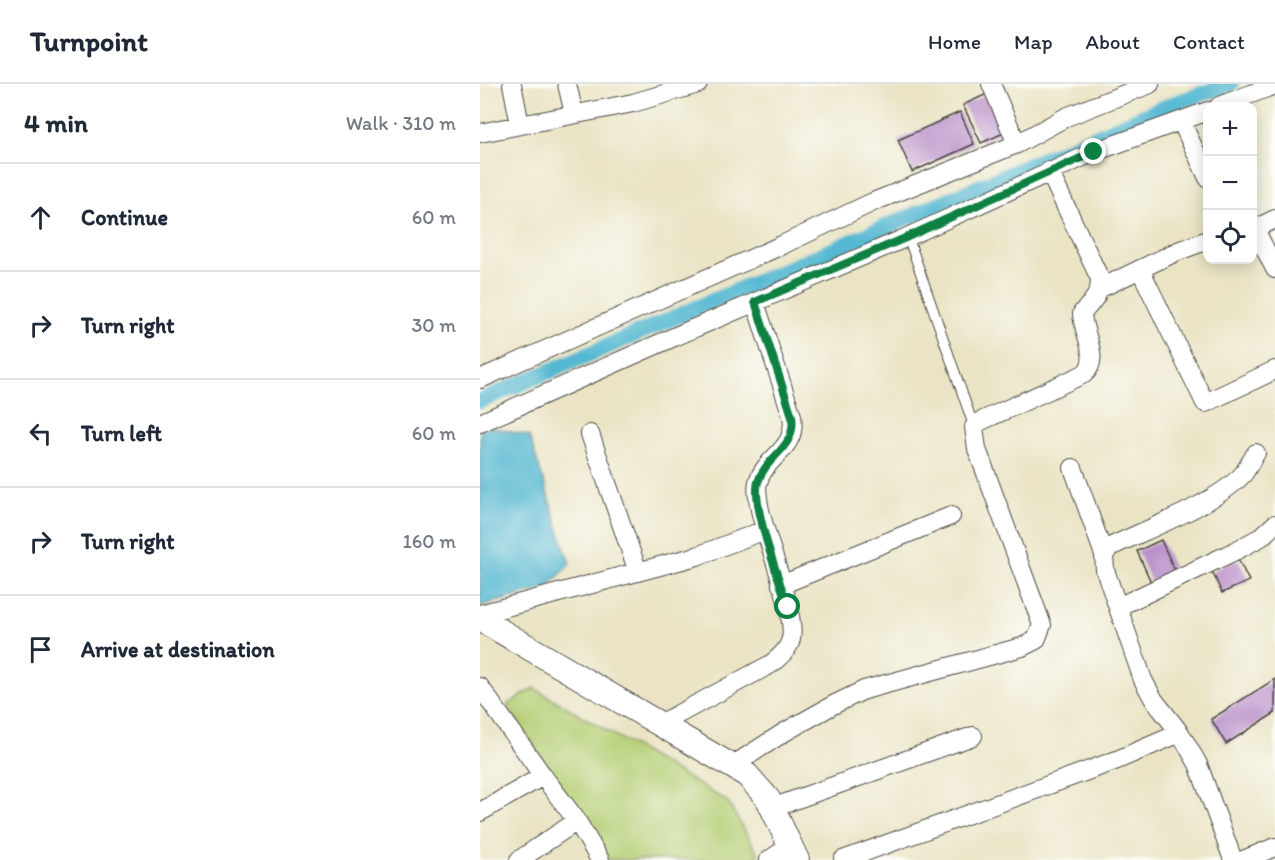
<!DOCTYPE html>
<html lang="en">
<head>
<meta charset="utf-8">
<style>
	body { margin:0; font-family:Itim,sans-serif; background:#f2f2f3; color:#1f2937 }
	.controls { position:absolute; right:18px; top:18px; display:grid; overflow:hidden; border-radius:12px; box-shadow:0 3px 15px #0003 }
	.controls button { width:54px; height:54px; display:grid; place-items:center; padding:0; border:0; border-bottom:2px solid #e0e1e3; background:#fff; color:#1f2937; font:30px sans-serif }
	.stop { position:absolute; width:18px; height:18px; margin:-14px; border:4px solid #0b8043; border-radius:50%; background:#fff }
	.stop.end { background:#0b8043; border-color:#fff; box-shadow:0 2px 6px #0008 }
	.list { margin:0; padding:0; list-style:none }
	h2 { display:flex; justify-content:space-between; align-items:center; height:78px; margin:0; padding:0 24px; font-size:26px }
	h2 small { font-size:20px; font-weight:400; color:#747a83 }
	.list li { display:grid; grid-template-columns:39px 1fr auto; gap:18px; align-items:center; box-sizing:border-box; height:108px; padding:0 24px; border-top:2px solid #e0e1e3 }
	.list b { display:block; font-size:22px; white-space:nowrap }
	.list em { font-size:20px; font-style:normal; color:#747a83 }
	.icon { flex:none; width:33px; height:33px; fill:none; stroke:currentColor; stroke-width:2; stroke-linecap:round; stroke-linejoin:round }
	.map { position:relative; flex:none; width:795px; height:776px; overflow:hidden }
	header { display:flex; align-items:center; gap:36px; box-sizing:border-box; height:84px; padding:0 30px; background:#fff; border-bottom:2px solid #e0e1e3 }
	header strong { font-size:28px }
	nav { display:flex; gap:33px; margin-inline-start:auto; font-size:21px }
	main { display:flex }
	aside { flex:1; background:#fff }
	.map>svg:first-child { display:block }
</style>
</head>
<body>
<header>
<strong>Turnpoint</strong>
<nav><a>Home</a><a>Map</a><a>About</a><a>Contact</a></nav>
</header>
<main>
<aside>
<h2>4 min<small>Walk · 310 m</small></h2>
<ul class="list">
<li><svg class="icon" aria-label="ahead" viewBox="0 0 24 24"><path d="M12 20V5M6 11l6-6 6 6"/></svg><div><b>Continue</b></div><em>60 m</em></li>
<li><svg class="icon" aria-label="right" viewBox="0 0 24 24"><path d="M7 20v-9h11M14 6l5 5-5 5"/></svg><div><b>Turn right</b></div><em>30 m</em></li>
<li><svg class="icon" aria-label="left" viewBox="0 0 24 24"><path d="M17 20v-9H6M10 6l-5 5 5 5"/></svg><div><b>Turn left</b></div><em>60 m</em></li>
<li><svg class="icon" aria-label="right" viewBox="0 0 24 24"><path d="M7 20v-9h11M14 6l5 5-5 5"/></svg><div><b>Turn right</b></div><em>160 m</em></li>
<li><svg class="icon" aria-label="arrive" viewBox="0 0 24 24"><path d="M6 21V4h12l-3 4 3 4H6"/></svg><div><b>Arrive at destination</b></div></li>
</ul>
</aside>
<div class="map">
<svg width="795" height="776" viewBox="0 0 795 776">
	<rect width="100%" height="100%" fill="#fdfcf7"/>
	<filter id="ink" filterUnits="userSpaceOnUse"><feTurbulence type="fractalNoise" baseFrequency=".0167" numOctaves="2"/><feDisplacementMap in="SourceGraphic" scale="12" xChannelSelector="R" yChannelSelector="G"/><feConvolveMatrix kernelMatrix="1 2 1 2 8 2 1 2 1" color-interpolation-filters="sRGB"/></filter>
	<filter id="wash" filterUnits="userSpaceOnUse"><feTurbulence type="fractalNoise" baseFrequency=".008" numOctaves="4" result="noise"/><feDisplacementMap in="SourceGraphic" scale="24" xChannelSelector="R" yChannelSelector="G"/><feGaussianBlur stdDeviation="1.35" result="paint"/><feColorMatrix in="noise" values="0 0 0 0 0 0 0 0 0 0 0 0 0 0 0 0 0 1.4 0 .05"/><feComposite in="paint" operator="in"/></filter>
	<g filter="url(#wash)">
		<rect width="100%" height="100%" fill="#eae4c5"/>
		<path fill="#b3cd72" stroke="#6f7c4e" stroke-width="1.5" d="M54 604 247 717 279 771 271 776H129L27 621Z"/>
		<path fill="#54b8d2" stroke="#40727e" stroke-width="1.5" d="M11 343 49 352 90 480 67 504 0 522V347Z"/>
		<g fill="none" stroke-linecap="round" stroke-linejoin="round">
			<path stroke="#54b8d2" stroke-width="16" d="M0 317 692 20 751 0"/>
		</g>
		<g id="blocks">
			<path fill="#bb93cb" d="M509 9 526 48 501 59 483 21Z
				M480 28 494 60 432 88 418 56Z
				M681 456 695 487 671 498 657 467Z
				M758 475 769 497 742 509 732 487Z
				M795 595V629L746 660 731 635Z"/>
		</g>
	</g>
	<g filter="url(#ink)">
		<use href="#blocks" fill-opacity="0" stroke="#484742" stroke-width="1.5"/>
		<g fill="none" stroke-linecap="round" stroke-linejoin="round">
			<g stroke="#484742" stroke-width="11">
				<path id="lane" d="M428 153 494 343"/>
			</g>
			<g stroke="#484742" stroke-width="20">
				<path id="street" d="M32 0 40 41
					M87 0 94 30
					M511 0 537 60
					M739 22 795 1
					M701 37 728 94
					M0 49 153 19 218 0
					M775 145 795 185
					M772 146 795 135
					M660 185 725 319 795 286
					M621 204 698 167 728 156
					M0 295 302 161 393 118 537 60 586 33 670 0
					M0 339 203 249 423 155 614 68 728 27
					M110 350 158 488
					M593 384 624 471
					M301 501 471 432
					M638 523 755 467 781 453 795 440
					M0 530 217 472 285 446
					M0 603 63 692 0 728
					M180 640 291 580C299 573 308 567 311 555 317 530 284 452 279 421 278 415 276 405 278 398 286 371 318 366 312 332L275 218
					M252 682 303 649 353 621 384 606 542 563 556 556 562 541 497 365 494 343 499 338 604 290C622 275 602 249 602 229 611 219 621 210 620 195L569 87
					M63 692 97 737 120 776
					M292 724 493 652
					M39 776 97 737
					M289 776 310 762
					M363 776 637 676 700 649
					M753 776 718 680 700 649 674 616 663 596 625 486 624 471 630 463C667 445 738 419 764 389 768 383 772 375 776 369
					M763 776 795 763"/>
			</g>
			<g stroke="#484742" stroke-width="26">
				<path id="secondary" d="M0 535 267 691 288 715 317 776"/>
			</g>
			<use href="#lane" stroke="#fff" stroke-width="9"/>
			<use href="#street" stroke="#fff" stroke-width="18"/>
			<use href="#secondary" stroke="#fff" stroke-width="24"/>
		</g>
	</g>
	<g fill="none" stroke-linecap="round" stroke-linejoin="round" filter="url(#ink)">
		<path stroke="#0b8043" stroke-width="8" d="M308 523C300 498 271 421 278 398 286 371 317 365 312 332L275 218 423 155 614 68"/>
	</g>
</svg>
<div class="controls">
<button>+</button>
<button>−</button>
<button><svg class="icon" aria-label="locate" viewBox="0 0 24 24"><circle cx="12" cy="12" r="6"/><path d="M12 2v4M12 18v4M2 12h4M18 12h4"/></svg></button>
</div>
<div class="stop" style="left:308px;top:523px"></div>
<div class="stop end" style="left:614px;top:68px"></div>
</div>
</main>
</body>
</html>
